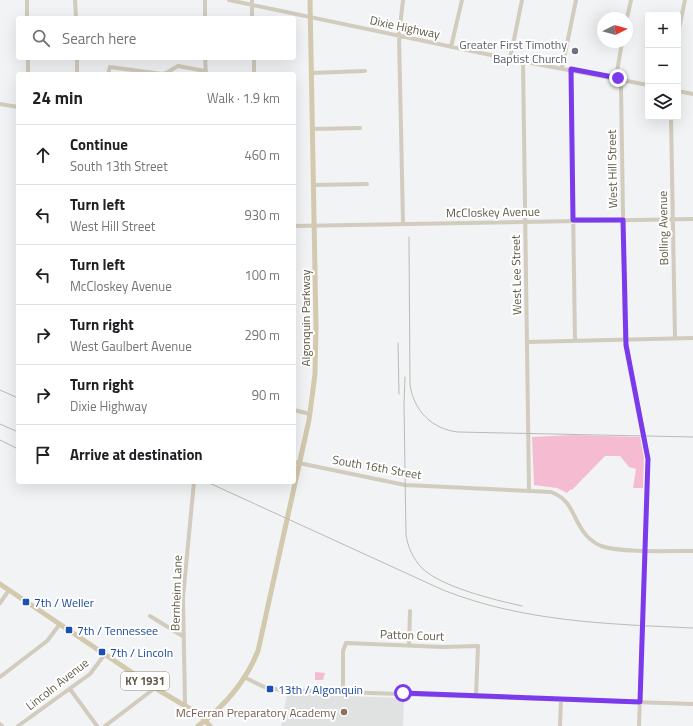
<!DOCTYPE html>
<html lang="en">
<head>
<meta charset="utf-8">
<style>
	body { margin:0; font-family:"Titillium Web",sans-serif; background:#f2f2f2; color:#202124 }
	.controls { position:absolute; right:12px; top:12px; display:grid; overflow:hidden; border-radius:4px; box-shadow:0 4px 16px #0002 }
	.controls button { width:36px; height:36px; display:grid; place-items:center; padding:0; border:0; border-bottom:1px solid #e0e0e0; background:#fff; color:#202124; font:20px sans-serif }
	.compass { position:absolute; left:597px; top:12px; width:36px; height:36px; border-radius:50%; background:#fff; box-shadow:0 4px 16px #0002; rotate:84deg }
	.stop { position:absolute; width:12px; height:12px; margin:-9px; border:3px solid #7c3aed; border-radius:50%; background:#fff }
	.stop.end { background:#7c3aed; border-color:#fff; box-shadow:0 1px 4px #0008 }
	.list { margin:0; padding:0; list-style:none }
	h2 { display:flex; justify-content:space-between; align-items:center; height:52px; margin:0; padding:0 16px; font-size:17px }
	h2 small { font-size:13px; font-weight:400; color:#757577 }
	.list li { display:grid; grid-template-columns:26px 1fr auto; gap:12px; align-items:center; box-sizing:border-box; height:60px; padding:0 16px; border-top:1px solid #e0e0e0 }
	.list b { display:block; font-size:15px; white-space:nowrap }
	.list p { margin:0; font-size:13px; white-space:nowrap; color:#757577 }
	.list em { font-size:13px; font-style:normal; color:#757577 }
	.icon { flex:none; width:22px; height:22px; fill:none; stroke:currentColor; stroke-width:2; stroke-linecap:round; stroke-linejoin:round }
	.map { position:relative; flex:none; width:693px; height:726px; overflow:hidden }
	.search { position:absolute; background:#fff; box-shadow:0 4px 16px #0002; left:16px; top:16px; width:280px; height:44px; display:flex; align-items:center; gap:10px; box-sizing:border-box; padding:0 14px; border-radius:4px; color:#757577; font-size:15px }
	.panel { position:absolute; background:#fff; box-shadow:0 4px 16px #0002; left:16px; top:72px; width:280px; height:412px; border-radius:4px }
	.map>svg:first-child { display:block }
</style>
</head>
<body>
<div class="map">
<svg width="693" height="726" viewBox="0 0 693 726">
	<rect width="100%" height="100%" fill="#f1f3f4"/>
	<path fill="#e0e2e2" d="M287 694 404 698 403 726H281Z"/>
	<path fill="#f5bcd1" d="M573 435 640 437 644 458 643 488H633L636 469 629 467 620 456H605L572 490 571 489 567 493 557 488 534 485 532 437Z
		M315 672 325 673 323 680H315Z"/>
	<g fill="none" stroke-linecap="round" stroke-linejoin="round">
		<path stroke="#d2ccbe" stroke-width="4" d="M27 0V18
			M75 0 76 18
			M205 0V18
			M229 0 510 59 648 85
			M252 0V18
			M627 18 631 0
			M678 33 685 0
			M622 42 617 72 621 88 625 336 648 459 639 726
			M451 47 462 0
			M28 58V74
			M77 58V74
			M205 58 206 74
			M254 58V74
			M510 59 522 0
			M523 61 529 489
			M562 68 576 0
			M571 69 575 341
			M311 73 365 71
			M108 74 110 67 162 74 166 73 178 66 205 71
			M678 91 693 94
			M0 104 18 107
			M671 117 675 338
			M312 129 360 128
			M313 185 367 184
			M403 223 399 35 403 0
			M294 226 693 219
			M527 342 693 338
			M294 410 310 414
			M294 462 405 485 551 492C572 500 571 514 583 531 587 537 594 543 601 546 622 553 669 551 693 551
			M0 603 9 590
			M150 616 184 637
			M409 646 410 611
			M0 677 47 641 60 624
			M246 678 264 687 282 690 693 704
			M70 689 97 726
			M343 692V651L346 643 443 647 478 646 476 696
			M185 705 183 597 194 482
			M0 724 2 726
			M18 726 90 674 105 654
			M105 726 155 688
			M560 726 561 699"/>
		<path stroke="#d3c9ae" stroke-width="5" d="M0 584 155 688 199 714 210 726
			M198 726C225 706 245 683 258 651L309 420 315 374 316 327 310 0"/>
		<path stroke="#bcbbb3" stroke-width="1" d="M409 237 410 385C414 411 432 429 458 432L693 437
			M398 343 399 394
			M405 377 404 404 406 535C408 547 413 559 422 568 441 587 495 600 522 606
			M0 390 18 398
			M0 424 18 432
			M0 440 18 449
			M207 482 443 590C524 622 608 624 693 628"/>
	</g>
	<g fill="none" stroke-linecap="round" stroke-linejoin="round">
		<path stroke="#7c3aed" stroke-width="5" d="M403 693 640 702 648 459 626 345 623 220H573L571 69 618 78"/>
	</g>
	<circle fill="#6b7280" stroke="#fff" stroke-width="1.5" cx="575" cy="51" r="4"/>
	<g fill="#1a4fb4" stroke="#fff" stroke-width="1.5">
		<rect x="22" y="598" width="8" height="8" rx="2"/>
		<rect x="65" y="626" width="8" height="8" rx="2"/>
		<rect x="98" y="648" width="8" height="8" rx="2"/>
		<rect x="266" y="685" width="8" height="8" rx="2"/>
	</g>
	<circle fill="#8d6e63" stroke="#fff" stroke-width="1.5" cx="344" cy="712" r="4"/>
	<g text-anchor="middle" dominant-baseline="central" stroke-width="4" stroke-linejoin="round" paint-order="stroke">
		<rect fill="#fff" stroke="#908c7e" stroke-width="1" x="121" y="672" width="48" height="18" rx="3"/>
		<g font-size="11" font-weight="bold" fill="#615a47">
			<text x="145" y="681">KY 1931</text>
		</g>
		<g font-size="12" fill="#615a47" stroke="#fff">
			<text transform="translate(405 27) rotate(12)">Dixie Highway</text>
			<text transform="translate(612 169) rotate(-91)">West Hill Street</text>
			<text transform="translate(493 212) rotate(-1)">McCloskey Avenue</text>
			<text transform="translate(663 228) rotate(-91)">Bolling Avenue</text>
			<text transform="translate(516 275) rotate(-91)">West Lee Street</text>
			<text transform="translate(305 318) rotate(-90)">Algonquin Parkway</text>
			<text transform="translate(377 467) rotate(10)">South 16th Street</text>
			<text transform="translate(176 593) rotate(-88)">Bernheim Lane</text>
			<text transform="translate(412 635) rotate(2)">Patton Court</text>
			<text transform="translate(57 684) rotate(-38)">Lincoln Avenue</text>
		</g>
		<g font-size="12" fill="#5b616d" stroke="#fff" text-anchor="end">
			<text x="567" y="44">Greater First Timothy<tspan x="567" dy="14">Baptist Church</tspan></text>
		</g>
		<g font-size="12" fill="#164399" stroke="#fff" text-anchor="start">
			<text x="34" y="602">7th / Weller</text>
			<text x="77" y="630">7th / Tennessee</text>
			<text x="110" y="652">7th / Lincoln</text>
			<text x="278" y="689">13th / Algonquin</text>
		</g>
		<g font-size="12" fill="#785e54" stroke="#fff" text-anchor="end">
			<text x="336" y="712">McFerran Preparatory Academy</text>
		</g>
	</g>
</svg>
<div class="controls">
<button>+</button>
<button>−</button>
<button><svg class="icon" aria-label="layers" viewBox="0 0 24 24"><path d="M12 4l9 5-9 5-9-5zM3 14l9 5 9-5"/></svg></button>
</div>
<svg class="compass" viewBox="-18 -18 36 36"><path d="M0-13l5 13h-10z" fill="#e53935"/><path d="M0 13l5-13h-10z" fill="#757577"/></svg>
<div class="stop" style="left:403px;top:693px"></div>
<div class="stop end" style="left:618px;top:78px"></div>
<div class="search"><svg class="icon" aria-label="search" viewBox="0 0 24 24"><circle cx="10" cy="10" r="6"/><path d="M15 15l6 6"/></svg>Search here</div>
<section class="panel">
<h2>24 min<small>Walk · 1.9 km</small></h2>
<ul class="list">
<li><svg class="icon" aria-label="ahead" viewBox="0 0 24 24"><path d="M12 20V5M6 11l6-6 6 6"/></svg><div><b>Continue</b><p>South 13th Street</p></div><em>460 m</em></li>
<li><svg class="icon" aria-label="left" viewBox="0 0 24 24"><path d="M17 20v-9H6M10 6l-5 5 5 5"/></svg><div><b>Turn left</b><p>West Hill Street</p></div><em>930 m</em></li>
<li><svg class="icon" aria-label="left" viewBox="0 0 24 24"><path d="M17 20v-9H6M10 6l-5 5 5 5"/></svg><div><b>Turn left</b><p>McCloskey Avenue</p></div><em>100 m</em></li>
<li><svg class="icon" aria-label="right" viewBox="0 0 24 24"><path d="M7 20v-9h11M14 6l5 5-5 5"/></svg><div><b>Turn right</b><p>West Gaulbert Avenue</p></div><em>290 m</em></li>
<li><svg class="icon" aria-label="right" viewBox="0 0 24 24"><path d="M7 20v-9h11M14 6l5 5-5 5"/></svg><div><b>Turn right</b><p>Dixie Highway</p></div><em>90 m</em></li>
<li><svg class="icon" aria-label="arrive" viewBox="0 0 24 24"><path d="M6 21V4h12l-3 4 3 4H6"/></svg><div><b>Arrive at destination</b></div></li>
</ul>
</section>
</div>
</body>
</html>
